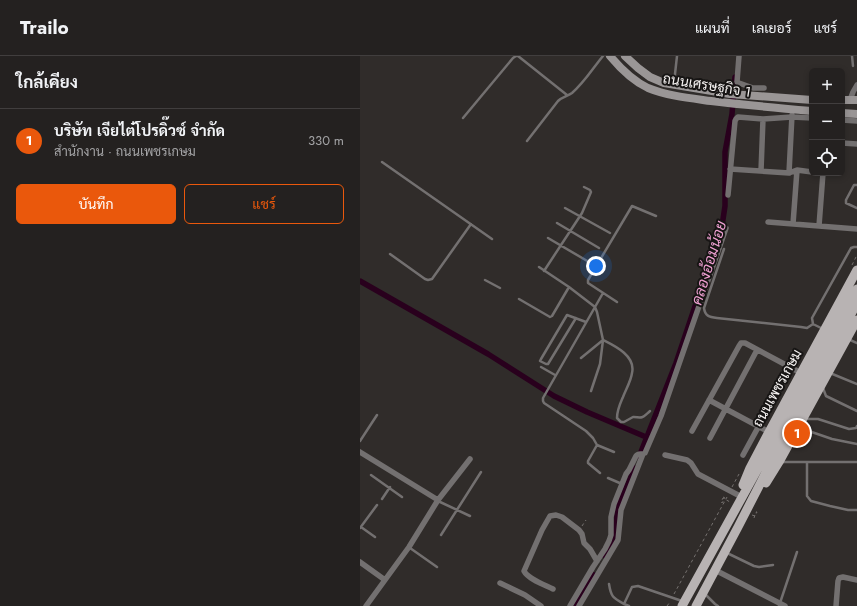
<!DOCTYPE html>
<html lang="th">
<head>
<meta charset="utf-8">
<style>
	body { margin:0; font-family:Jost,Sarabun,sans-serif; background:#302e2d; color:#f1f3f6 }
	.controls { position:absolute; right:12px; top:12px; display:grid; overflow:hidden; border-radius:6px; box-shadow:0 2px 6px #0003 }
	.controls button { width:36px; height:36px; display:grid; place-items:center; padding:0; border:0; border-bottom:1px solid #413e3e; background:#242120; color:#f1f3f6; font:20px sans-serif }
	.you { position:absolute; left:236px; top:210px; width:14px; height:14px; margin:-10px; border:3px solid #fff; border-radius:50%; background:#1a73e8; box-shadow:0 0 0 6px #1a73e833 }
	.badge { display:grid; place-items:center; width:26px; height:26px; border-radius:50%; background:#ea580c; color:#fff; font-size:13px; font-weight:700 }
	.pin { position:absolute; translate:-50% -50%; border:2px solid #fff; box-shadow:0 1px 4px #0006 }
	.list { margin:0; padding:0; list-style:none }
	h2 { display:flex; justify-content:space-between; align-items:center; height:52px; margin:0; padding:0 16px; font-size:17px }
	h2 small { font-size:13px; font-weight:400; color:#a3a3a5 }
	.list li { display:grid; grid-template-columns:26px 1fr auto; gap:12px; align-items:center; box-sizing:border-box; height:64px; padding:0 16px; border-top:1px solid #413e3e }
	.list b { display:block; font-size:15px; white-space:nowrap }
	.list p { margin:0; font-size:13px; white-space:nowrap; color:#a3a3a5 }
	.list em { font-size:13px; font-style:normal; color:#a3a3a5 }
	.actions { display:flex; gap:8px; padding:12px 16px }
	.actions a { flex:1; padding:9px 0; border:1px solid #ea580c; border-radius:6px; text-align:center; font-size:14px; color:#ea580c }
	.actions .main { background:#ea580c; color:#fff }
	.icon { flex:none; width:22px; height:22px; fill:none; stroke:currentColor; stroke-width:2; stroke-linecap:round; stroke-linejoin:round }
	.map { position:relative; flex:none; width:497px; height:550px; overflow:hidden }
	header { display:flex; align-items:center; gap:24px; box-sizing:border-box; height:56px; padding:0 20px; background:#242120; border-bottom:1px solid #413e3e }
	header strong { font-size:19px }
	nav { display:flex; gap:22px; margin-inline-start:auto; font-size:14px }
	main { display:flex }
	aside { flex:1; background:#242120 }
	.map>svg:first-child { display:block }
</style>
</head>
<body>
<header>
<strong>Trailo</strong>
<nav><a>แผนที่</a><a>เลเยอร์</a><a>แชร์</a></nav>
</header>
<main>
<aside>
<h2>ใกล้เคียง<small></small></h2>
<ul class="list">
<li><span class="badge">1</span><div><b>บริษัท เจียไต๋โปรดิ๊วซ์ จำกัด</b><p>สำนักงาน · ถนนเพชรเกษม</p></div><em>330 m</em></li>
</ul>
<div class="actions"><a class="main">บันทึก</a><a>แชร์</a></div>
</aside>
<div class="map">
<svg width="497" height="550" viewBox="0 0 497 550">
	<rect width="100%" height="100%" fill="#302c2a"/>
	<g fill="none" stroke-linecap="round" stroke-linejoin="round">
		<path stroke="#29001d" stroke-width="5.5" d="M0 225 128 298 194 340 227 356 286 381
			M279 401 316 307 362 170 365 150V96L372 58 375 21
			M245 500 255 480 258 450 275 412
			M216 550 234 519"/>
		<path stroke="#75716f" stroke-width="1" stroke-dasharray="3 3" stroke-linecap="butt" d="M492 209 497 199
			M372 431 379 418
			M363 441 365 442 362 447 361 446 363 442 370 446
			M392 459 395 460 397 456H396L394 462
			M222 470 226 464
			M314 538 367 441
			M307 550 310 546"/>
		<path stroke="#737070" stroke-width="2.5" d="M158 0 207 39
			M492 0 493 10
			M314 27 317 0
			M103 62 153 2 156 0H158
			M167 85 198 45C202 41 208 40 212 37 224 27 233 12 243 0
			M22 106 132 183
			M497 129H494L486 144V147L497 152
			M205 152 250 177
			M197 167 239 192
			M188 182 229 206
			M364 193 344 252C345 260 349 261 357 262L441 271 447 272 453 268
			M30 198 65 223 68 224 72 223 111 168
			M179 211 209 231 235 251 237 256 243 284 240 308 231 335
			M184 215 222 157 231 136 230 134 224 131
			M125 224 140 232
			M159 243 190 261 192 260 209 231
			M257 246 228 227V224L272 150 296 160
			M216 262 188 308H186L180 305 181 303 207 259 226 266
			M463 273 453 268 452 262 491 192 494 191H497
			M488 283 497 287
			M221 302 243 284C255 290 276 300 272 317 271 325 266 333 263 341 260 348 257 354 257 362L261 366H264L273 361C284 362 282 362 290 355
			M181 311 195 319
			M470 317 497 328
			M463 332 466 340 497 355
			M445 363H458L489 373 496 372 497 370
			M440 372 472 383 497 388
			M0 385 17 359
			M237 389 254 396
			M422 406H497
			M447 406V440L451 445 470 450 488 454H497
			M240 417 228 407V405L237 389 233 382 226 375 184 347 183 345V342L243 237
			M11 419 42 441
			M248 422 262 428
			M22 443 30 431
			M78 445 110 460
			M1 471 15 481
			M0 472 17 449
			M81 479 121 416
			M50 492 77 511
			M367 497 394 510 399 511 413 509
			M249 528C251 541 253 542 264 548
			M345 538 355 548 358 550
			M269 550 264 548 272 531 278 530 322 545
			M419 550 437 496"/>
		<path stroke="#737070" stroke-width="5.5" d="M379 0 377 26 379 27 393 32H404
			M490 44 493 36 497 29
			M482 64 497 65
			M482 87 497 88
			M370 113 429 117 437 114 452 116
			M401 115 403 63
			M429 117 432 59
			M368 139 375 65 376 63 378 61 403 63 432 61 452 62
			M408 166 497 173
			M433 168 437 114
			M459 170 463 117
			M349 344 409 376
			M332 375 379 290 381 287H385L441 317
			M350 382 397 294
			M0 396 78 444
			M305 399 327 404 331 407 338 418 378 439
			M383 399 431 311
			M0 506 25 524
			M355 514 425 550
			M140 527 165 539 181 550
			M193 533C185 529 168 523 164 515L182 474 190 460 196 459 202 461 219 474 222 478 224 487 230 493 237 505
			M6 550 49 491 78 444 110 403
			M210 550 233 511 245 493 249 485 251 479V461L254 448 266 418 269 414 276 400C278 397 282 399 285 397L301 360 366 172
			M219 550 258 484 261 454 283 398
			M476 550 478 525 479 522 483 521 497 524"/>
		<path stroke="#9a9696" stroke-width="8" d="M250 0C260 12 273 25 288 32 308 40 329 42 351 45 384 49 418 52 452 55
			M265 0 278 12 290 21 304 27 370 38 452 44
			M482 44H497
			M482 57 497 58"/>
		<path stroke="#b8b3b3" stroke-width="9" d="M406 427 419 406 497 264
			M383 429 390 412 409 376 497 214
			M322 550 497 233
			M336 550 378 471 418 393 497 247"/>
	</g>
	<g text-anchor="middle" dominant-baseline="central" stroke-width="4" stroke-linejoin="round" paint-order="stroke">
		<g font-size="14" fill="#f6f3f2" stroke="#171514">
			<text transform="translate(347 29) rotate(9)">ถนนเศรษฐกิจ 1</text>
			<text transform="translate(417 332) rotate(-61)">ถนนเพชรเกษม</text>
		</g>
		<g font-size="15" font-style="italic" fill="#f0a1d3" stroke="#171514">
			<text transform="translate(349 207) rotate(-73)">คลองอ้อมน้อย</text>
		</g>
	</g>
</svg>
<div class="controls">
<button>+</button>
<button>−</button>
<button><svg class="icon" aria-label="locate" viewBox="0 0 24 24"><circle cx="12" cy="12" r="6"/><path d="M12 2v4M12 18v4M2 12h4M18 12h4"/></svg></button>
</div>
<div class="you"></div>
<div class="pin badge" style="left:437px;top:377px">1</div>
</div>
</main>
</body>
</html>
